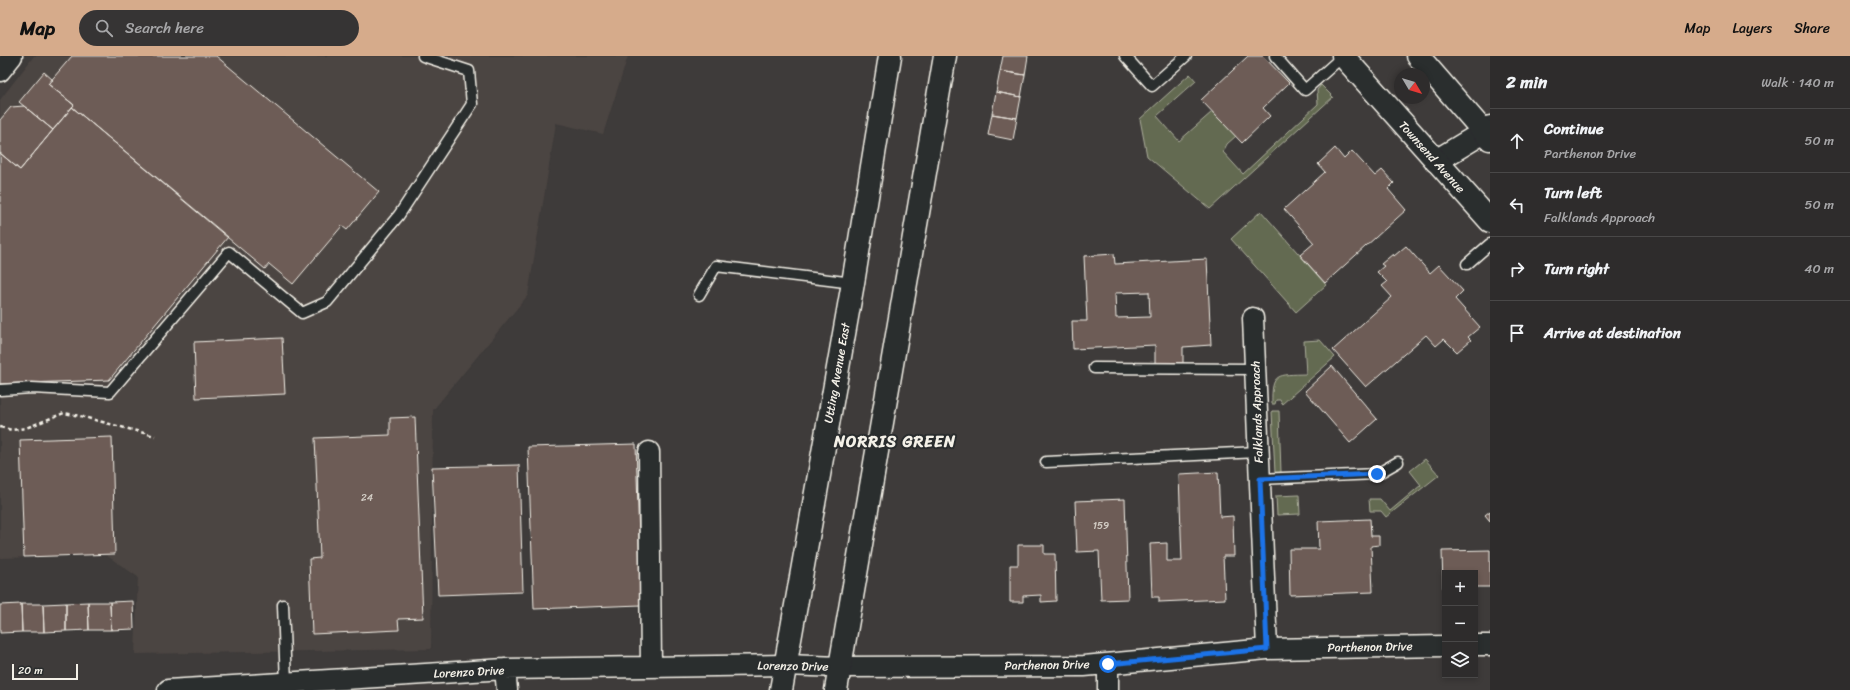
<!DOCTYPE html>
<html lang="en">
<head>
<meta charset="utf-8">
<style>
	body { margin:0; font-family:Sriracha,sans-serif; background:#363434; color:#f1f3f6 }
	.controls { position:absolute; right:12px; bottom:12px; display:grid; overflow:hidden; border-radius:0px; box-shadow:0 2px 6px #0003 }
	.controls button { width:36px; height:36px; display:grid; place-items:center; padding:0; border:0; border-bottom:1px solid #494848; background:#2e2c2c; color:#f1f3f6; font:20px sans-serif }
	.compass { position:absolute; left:1394px; top:12px; width:36px; height:36px; border-radius:50%; background:#2e2c2c; box-shadow:0 2px 6px #0003; rotate:128deg }
	.scale { position:absolute; left:12px; bottom:10px; width:66px; box-sizing:border-box; padding-left:4px; border:2px solid #f4f1e8; border-top:0; font-size:11px; line-height:14px; white-space:nowrap; color:#f4f1e8; -webkit-text-stroke:3px #2a2d2e; paint-order:stroke }
	.stop { position:absolute; width:12px; height:12px; margin:-9px; border:3px solid #1a73e8; border-radius:50%; background:#fff }
	.stop.end { background:#1a73e8; border-color:#fff; box-shadow:0 1px 4px #0008 }
	.list { margin:0; padding:0; list-style:none }
	h2 { display:flex; justify-content:space-between; align-items:center; height:52px; margin:0; padding:0 16px; font-size:17px }
	h2 small { font-size:13px; font-weight:400; color:#a7a7a9 }
	.list li { display:grid; grid-template-columns:26px 1fr auto; gap:12px; align-items:center; box-sizing:border-box; height:64px; padding:0 16px; border-top:1px solid #494848 }
	.list b { display:block; font-size:15px; white-space:nowrap }
	.list p { margin:0; font-size:13px; white-space:nowrap; color:#a7a7a9 }
	.list em { font-size:13px; font-style:normal; color:#a7a7a9 }
	.icon { flex:none; width:22px; height:22px; fill:none; stroke:currentColor; stroke-width:2; stroke-linecap:round; stroke-linejoin:round }
	.map { position:relative; flex:none; width:1490px; height:634px; overflow:hidden }
	header { display:flex; align-items:center; gap:24px; box-sizing:border-box; height:56px; padding:0 20px; background:#d6ab8b; color:#111 }
	header strong { font-size:19px }
	nav { display:flex; gap:22px; margin-inline-start:auto; font-size:14px }
	.search { width:280px; height:36px; background:#363434; display:flex; align-items:center; gap:10px; box-sizing:border-box; padding:0 14px; border-radius:22px; color:#a7a7a9; font-size:15px }
	main { display:flex }
	aside { flex:1; background:#2e2c2c }
	.map>svg:first-child { display:block }
</style>
</head>
<body>
<header>
<strong>Map</strong>
<div class="search"><svg class="icon" aria-label="search" viewBox="0 0 24 24"><circle cx="10" cy="10" r="6"/><path d="M15 15l6 6"/></svg>Search here</div>
<nav><a>Map</a><a>Layers</a><a>Share</a></nav>
</header>
<main>
<div class="map">
<svg width="1490" height="634" viewBox="0 0 1490 634">
	<rect width="100%" height="100%" fill="#3e3b3a"/>
	<filter id="ink" filterUnits="userSpaceOnUse"><feTurbulence type="fractalNoise" baseFrequency=".025" numOctaves="2"/><feDisplacementMap in="SourceGraphic" scale="8" xChannelSelector="R" yChannelSelector="G"/><feConvolveMatrix kernelMatrix="1 2 1 2 8 2 1 2 1" color-interpolation-filters="sRGB"/></filter>
	<g filter="url(#ink)">
		<path fill="#4c4542" d="M34 0H628L603 78 556 67 528 239 433 354 431 593 135 598 138 521 106 499 0 502V44Z"/>
		<path fill="#646b51" stroke="#acae9c" d="M1190 18 1196 25 1157 60 1179 85 1212 56 1236 80 1227 88 1223 96 1243 118 1318 48 1317 34 1321 29 1333 41 1210 153 1147 100 1140 63Z
			M1261 155 1326 229 1296 256 1231 183Z
			M1320 284 1335 301 1282 348 1280 344H1276L1275 348H1272C1271 316 1278 319 1306 318L1304 285Z
			M1272 355H1279L1281 417H1275Z
			M1425 403 1439 419 1386 461 1381 455H1370L1369 443H1380L1390 455 1421 429 1410 415Z
			M1299 439 1300 458 1277 459 1276 440Z"/>
		<path fill="#6d5b56" stroke="#f4f1e8" fill-rule="evenodd" d="M72 0H216L379 136 347 174 342 170 293 228 269 208 265 213 72 51 74 49 48 28Z
			M1003 0H1028L1025 19 1000 15Z
			M1248 0H1263L1289 27 1263 52 1270 60 1242 87 1201 44Z
			M1000 15 1025 19 1021 41 996 36Z
			M44 16 53 24 48 28 74 49 53 74 19 46Z
			M996 36 1021 41 1017 62 992 58Z
			M24 50 53 74 20 114 0 97V64L11 51Z
			M72 51 228 181 109 324 0 328V97L20 114Z
			M992 58 1017 62 1013 84 988 79Z
			M1335 92 1344 103 1352 95 1375 120 1382 114 1394 127 1388 133 1406 154 1325 227 1300 199 1314 187 1284 153 1325 116 1318 108Z
			M1406 190 1430 217 1439 209 1463 235 1455 243 1480 271 1468 281 1471 284 1457 296 1444 283 1436 290 1426 279 1366 331 1333 294 1392 241 1382 230 1387 226 1377 216 1384 210 1381 208 1393 198 1394 200Z
			M1114 198 1115 208 1207 203 1211 289 1183 291V307L1155 308V289L1073 293 1072 265H1087L1084 200ZM1149 236 1150 261 1116 262 1115 237Z
			M282 282 285 338 196 342 194 286Z
			M1332 310 1377 363 1350 387 1305 335Z
			M415 361 423 562 398 563 399 574 312 578 309 503 320 502 315 382 390 379V362Z
			M112 381 115 498 24 501 20 384Z
			M636 388 641 549 534 553 528 391Z
			M519 409 523 536 438 539 432 411Z
			M1218 416 1220 461 1233 460 1234 500H1223L1225 543 1159 546V541H1152L1150 488 1167 487V505H1182L1179 418Z
			M1125 443 1128 543 1101 544 1099 495 1077 496 1075 445Z
			M1490 455V465L1485 459Z
			M1370 463 1371 480H1379V489L1371 490 1373 536 1290 539 1289 493H1319L1318 465Z
			M1018 489H1044V498H1055L1056 545 1041 546V539L1023 540V546H1010V509H1018Z
			M1490 494V531H1475V517H1445V532H1443L1442 495Z
			M133 545 134 573 111 574 110 546Z
			M88 546 89 574 66 575V547Z
			M88 546H110L111 574H89Z
			M66 547V575L44 576 43 548Z
			M21 548 22 576 0 577V549Z
			M21 548H43L44 576H22Z"/>
		<g fill="none" stroke-linecap="round" stroke-linejoin="round">
			<g stroke="#f4f1e8" stroke-width="13">
				<path id="lane" d="M1125 0 1152 30 1186 0
					M1275 0 1305 34 1343 0
					M1467 208 1490 188
					M699 239 716 210 853 227
					M1094 312 1255 313
					M0 334 32 332 110 336 229 196 302 257 327 246 399 159 472 48 469 15 423 0
					M1046 406 1259 396
					M1260 423 1377 418 1398 406
					M283 549 286 627"/>
			</g>
			<g stroke="#f4f1e8" stroke-width="23">
				<path id="street" d="M0 15 12 0
					M1253 262 1267 593
					M649 396 651 611
					M1475 589H1490
					M505 613 507 634
					M168 634 505 613 785 609 840 611 1084 610 1267 593 1445 590
					M1108 634V608"/>
			</g>
			<g stroke="#f4f1e8" stroke-width="25">
				<path id="secondary" d="M1436 105 1484 76 1490 71
					M781 634 853 227 890 0
					M836 634 945 0"/>
			</g>
			<g stroke="#f4f1e8" stroke-width="25">
				<path id="primary" d="M1343 0 1490 165
					M1418 0 1490 83"/>
			</g>
			<path stroke="#f4f1e8" stroke-width="2.5" stroke-dasharray="4 3" stroke-linecap="butt" d="M0 371 12 374 26 372 64 357 80 360 155 380"/>
			<use href="#lane" stroke="#2a2d2e" stroke-width="10"/>
			<use href="#street" stroke="#2a2d2e" stroke-width="20"/>
			<use href="#secondary" stroke="#2a2d2e" stroke-width="22"/>
			<use href="#primary" stroke="#2a2d2e" stroke-width="22"/>
		</g>
	</g>
	<g fill="none" stroke-linecap="round" stroke-linejoin="round" filter="url(#ink)">
		<path stroke="#1a73e8" stroke-width="5" d="M1108 608 1267 593 1260 423 1377 418"/>
	</g>
	<g text-anchor="middle" dominant-baseline="central" stroke-width="4" stroke-linejoin="round" paint-order="stroke">
		<g font-size="10" fill="#d2ccc4">
			<text x="367" y="442">24</text>
			<text x="1101" y="470">159</text>
		</g>
		<g font-size="12" fill="#f4f1e8" stroke="#2a2d2e">
			<text transform="translate(1432 101) rotate(48)">Townsend Avenue</text>
			<text transform="translate(837 317) rotate(-80)">Utting Avenue East</text>
			<text transform="translate(1257 356) rotate(-92)">Falklands Approach</text>
			<text transform="translate(1370 591) rotate(-1)">Parthenon Drive</text>
			<text transform="translate(1047 609) rotate(-1)">Parthenon Drive</text>
			<text transform="translate(793 610) rotate(1)">Lorenzo Drive</text>
			<text transform="translate(469 616) rotate(-3)">Lorenzo Drive</text>
		</g>
		<g font-size="16" font-weight="bold" letter-spacing="1" fill="#f4f1e8" stroke="#2a2d2e">
			<text x="895" y="385">NORRIS GREEN</text>
		</g>
	</g>
</svg>
<div class="controls">
<button>+</button>
<button>−</button>
<button><svg class="icon" aria-label="layers" viewBox="0 0 24 24"><path d="M12 4l9 5-9 5-9-5zM3 14l9 5 9-5"/></svg></button>
</div>
<svg class="compass" viewBox="-18 -18 36 36"><path d="M0-13l5 13h-10z" fill="#e53935"/><path d="M0 13l5-13h-10z" fill="#a7a7a9"/></svg>
<div class="scale">20 m</div>
<div class="stop" style="left:1108px;top:608px"></div>
<div class="stop end" style="left:1377px;top:418px"></div>
</div>
<aside>
<h2>2 min<small>Walk · 140 m</small></h2>
<ul class="list">
<li><svg class="icon" aria-label="ahead" viewBox="0 0 24 24"><path d="M12 20V5M6 11l6-6 6 6"/></svg><div><b>Continue</b><p>Parthenon Drive</p></div><em>50 m</em></li>
<li><svg class="icon" aria-label="left" viewBox="0 0 24 24"><path d="M17 20v-9H6M10 6l-5 5 5 5"/></svg><div><b>Turn left</b><p>Falklands Approach</p></div><em>50 m</em></li>
<li><svg class="icon" aria-label="right" viewBox="0 0 24 24"><path d="M7 20v-9h11M14 6l5 5-5 5"/></svg><div><b>Turn right</b></div><em>40 m</em></li>
<li><svg class="icon" aria-label="arrive" viewBox="0 0 24 24"><path d="M6 21V4h12l-3 4 3 4H6"/></svg><div><b>Arrive at destination</b></div></li>
</ul>
</aside>
</main>
</body>
</html>
